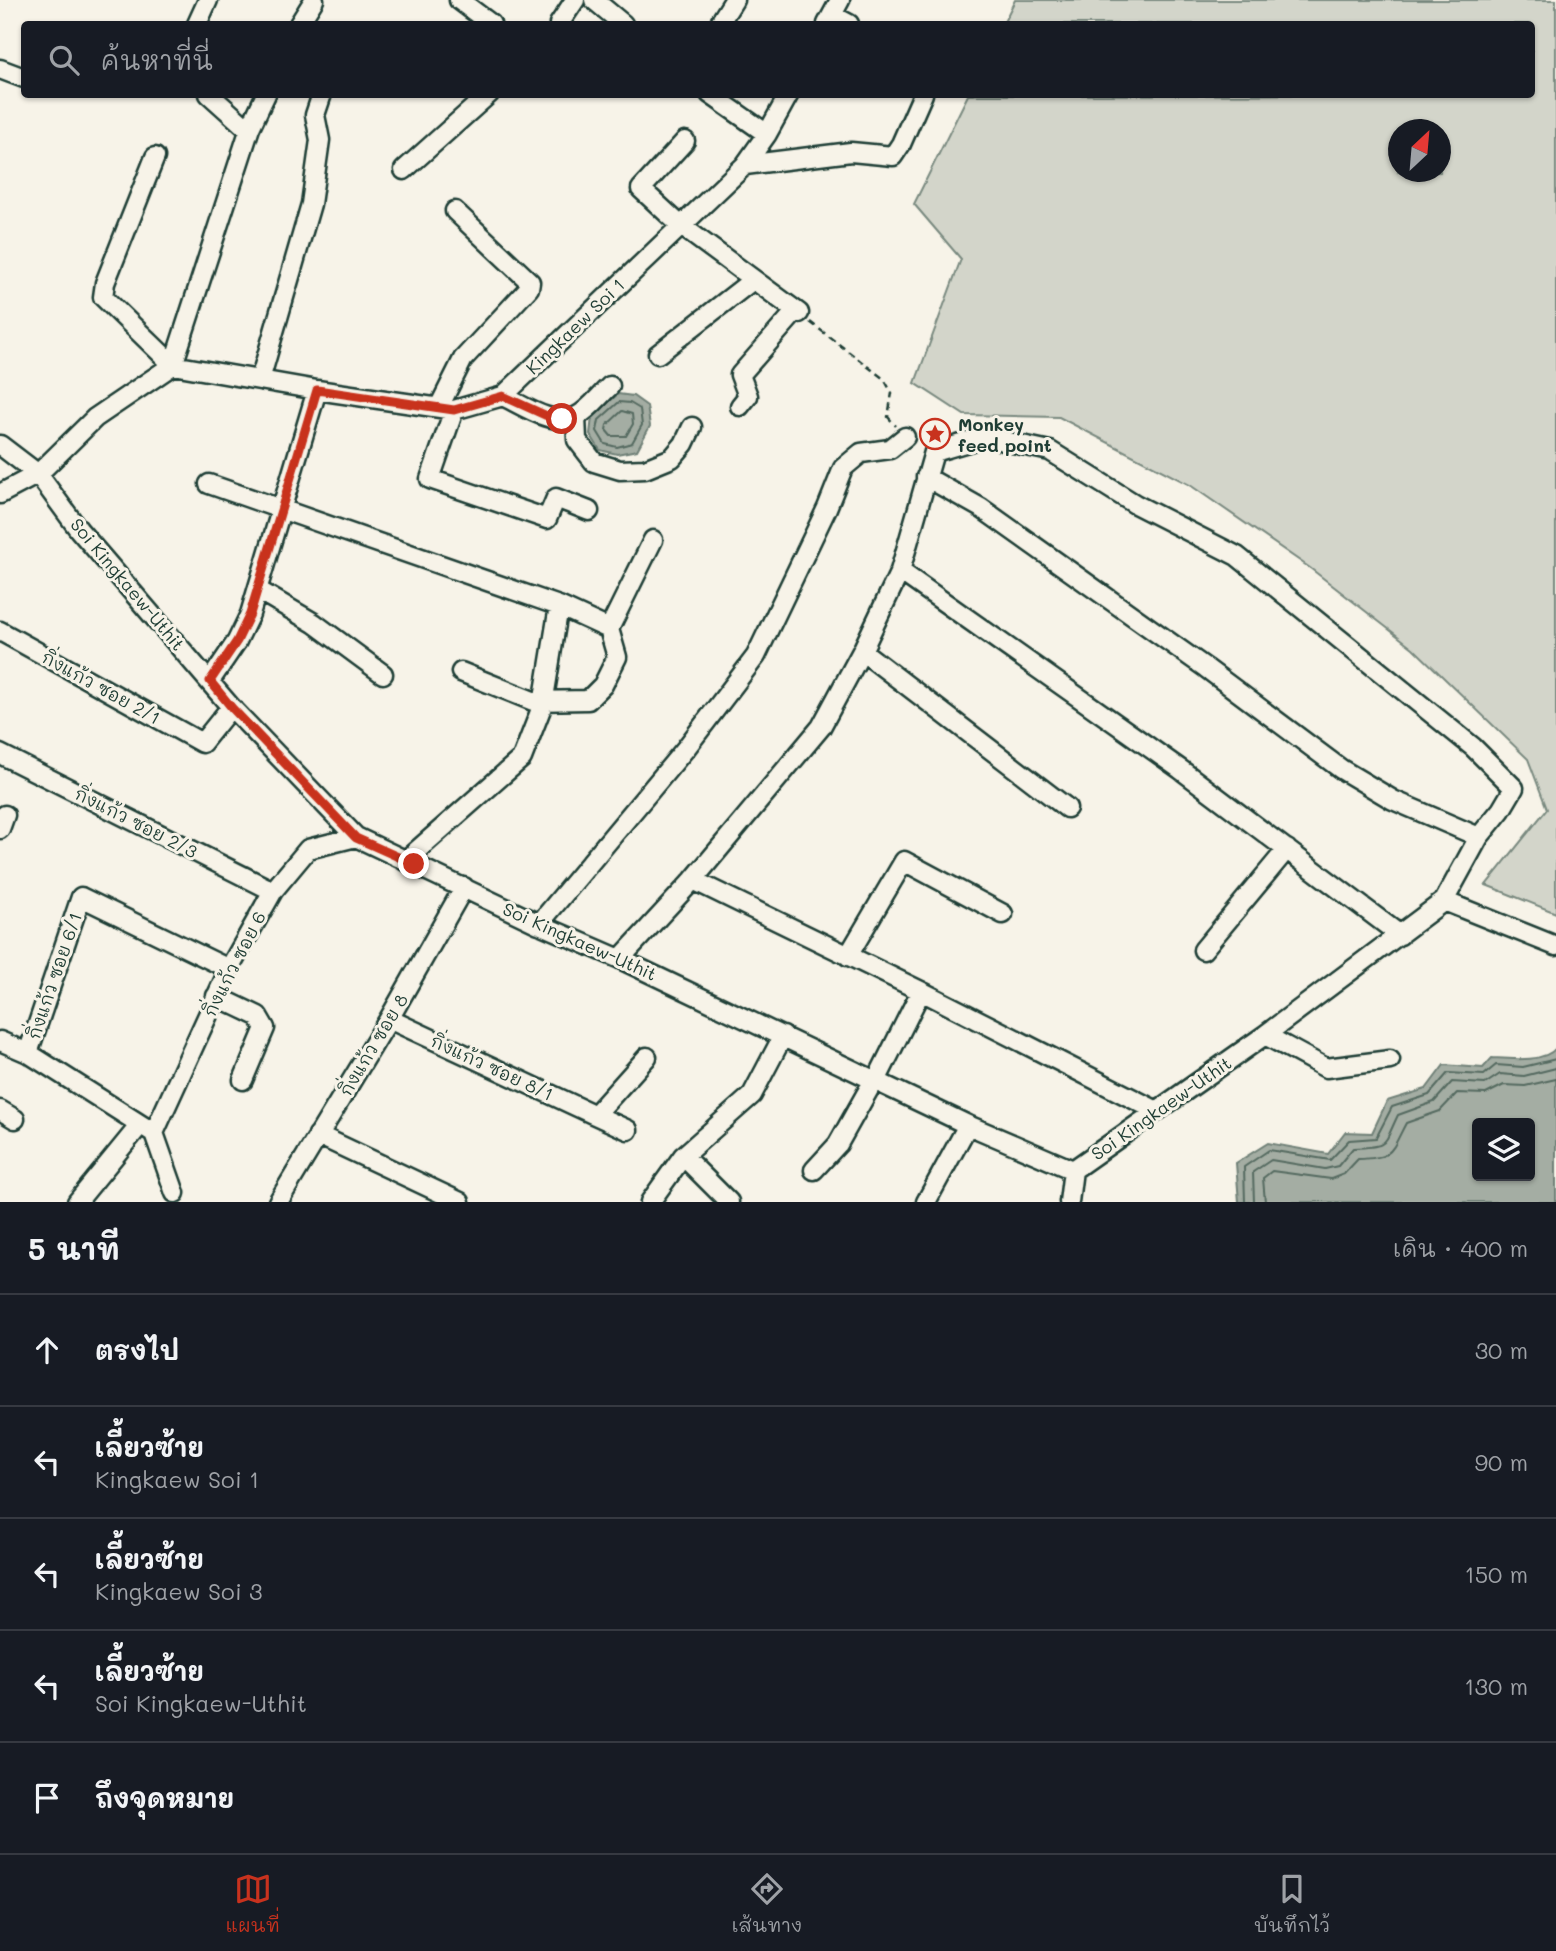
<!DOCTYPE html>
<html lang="th">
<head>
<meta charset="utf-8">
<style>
	body { margin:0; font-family:Mali,"Playpen Sans Thai",sans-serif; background:#20242c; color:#f1f3f6 }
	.controls { position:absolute; right:21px; bottom:21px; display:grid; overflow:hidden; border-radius:7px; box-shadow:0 2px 5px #0004 }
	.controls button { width:63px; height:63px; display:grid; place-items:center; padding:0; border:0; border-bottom:2px solid #363941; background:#171b24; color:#f1f3f6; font:35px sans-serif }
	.compass { position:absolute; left:1388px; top:119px; width:63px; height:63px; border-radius:50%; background:#171b24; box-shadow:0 2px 5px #0004; rotate:26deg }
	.stop { position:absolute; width:21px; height:21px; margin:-16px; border:5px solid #c8321e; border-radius:50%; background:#fff }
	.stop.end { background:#c8321e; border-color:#fff; box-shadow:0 2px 7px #0008 }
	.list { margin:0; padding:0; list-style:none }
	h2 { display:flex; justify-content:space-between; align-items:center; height:91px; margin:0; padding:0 28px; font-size:30px }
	h2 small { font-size:23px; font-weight:400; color:#9ea1a6 }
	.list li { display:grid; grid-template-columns:46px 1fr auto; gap:21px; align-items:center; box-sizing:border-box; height:112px; padding:0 28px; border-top:2px solid #363941 }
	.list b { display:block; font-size:26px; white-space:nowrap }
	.list p { margin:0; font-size:23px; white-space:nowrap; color:#9ea1a6 }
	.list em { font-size:23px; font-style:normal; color:#9ea1a6 }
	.icon { flex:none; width:38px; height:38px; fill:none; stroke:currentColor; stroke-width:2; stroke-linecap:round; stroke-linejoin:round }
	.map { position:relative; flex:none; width:1556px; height:1202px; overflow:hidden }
	.search { position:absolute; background:#171b24; box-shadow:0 2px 5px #0004; left:21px; right:21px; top:21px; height:77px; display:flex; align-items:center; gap:18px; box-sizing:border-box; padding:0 24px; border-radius:7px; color:#9ea1a6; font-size:26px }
	.sheet { height:651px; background:#171b24 }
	nav { display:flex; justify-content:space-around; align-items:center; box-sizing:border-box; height:98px; border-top:2px solid #363941; background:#171b24; font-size:19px; color:#9ea1a6 }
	nav a { display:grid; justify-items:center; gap:4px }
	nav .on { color:#c8321e }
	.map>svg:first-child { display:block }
</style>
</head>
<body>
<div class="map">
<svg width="1556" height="1202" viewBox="0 0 1556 1202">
	<rect width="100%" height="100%" fill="#f7f3e8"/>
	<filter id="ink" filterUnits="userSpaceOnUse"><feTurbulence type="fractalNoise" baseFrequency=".0143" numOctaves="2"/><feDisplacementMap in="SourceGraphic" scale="14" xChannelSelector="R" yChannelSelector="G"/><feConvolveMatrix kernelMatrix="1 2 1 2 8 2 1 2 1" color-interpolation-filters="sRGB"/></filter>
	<g filter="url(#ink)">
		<path fill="#d3d5ca" stroke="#79897f" stroke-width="2" fill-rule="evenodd" d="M1015 0H1556V913L1486 885 1547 809 1528 759 1413 648 1310 568 1190 485 1059 417 964 415 915 383 961 259 914 204 968 95 1532 94V24H1003ZM1398 130H1440V172H1398Z"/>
		<path fill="#a4ada3" stroke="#6f8077" stroke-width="2" fill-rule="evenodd" d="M618 394 633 396 647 406 650 426 637 450 617 454 600 450 590 434 592 417Z
			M1556 1048V1202H1239L1236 1163 1268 1143 1328 1154 1345 1132 1372 1133 1387 1101 1426 1089 1444 1065 1483 1068 1492 1058C1510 1059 1544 1063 1556 1048ZM1477 1123H1530V1176H1477Z"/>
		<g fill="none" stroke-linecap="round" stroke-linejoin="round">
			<path stroke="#546a60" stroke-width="2" d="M619 402 630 403 640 409 642 425 632 443 617 447 605 444 597 431 599 420Z
				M622 411 632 414 633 424 626 436H611L606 430 607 425Z
				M1245 1202 1244 1167 1269 1150 1330 1160 1349 1140 1376 1138 1392 1107 1429 1095 1448 1073 1484 1075 1496 1065 1523 1067 1556 1059
				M1254 1202 1253 1172 1271 1160 1325 1169 1338 1166 1353 1148C1389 1147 1383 1146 1398 1115L1434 1102 1452 1082 1485 1084 1500 1074 1524 1076 1556 1068
				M1265 1202 1263 1178 1272 1171 1331 1179 1344 1174 1358 1159C1394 1158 1390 1153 1406 1123L1440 1111 1457 1093 1486 1094 1504 1085 1525 1086 1556 1079"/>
			<g stroke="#1f3d34" stroke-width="23">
				<path id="minor" d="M459 0 491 24
					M594 0 623 24
					M832 15 849 24
					M197 24 208 0
					M299 24 314 0
					M559 24 575 0
					M719 24 734 0
					M827 24 840 0
					M0 69 24 78
					M209 94 249 130
					M710 94 767 134
					M685 141 641 189 680 225 799 313
					M155 157 105 283 103 297 173 365 250 128 266 94
					M745 165 851 152 893 156 901 144 923 94
					M404 170 489 94
					M658 354 753 280
					M260 380 311 204 320 140 315 115 322 94
					M503 396C522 405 555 428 577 416 589 410 600 395 610 386
					M740 406 748 396 740 375 796 311
					M439 407 463 359 529 288 530 282 455 211
					M454 410 430 479 547 519 556 498 589 511
					M576 417 577 440 594 462 620 470 645 469 672 458 684 444 692 427
					M0 445 38 474 79 530 231 707 356 837 539 924 620 959 968 1125 1073 1170 1265 1035 1326 1068 1390 1060
					M926 477 981 508 1206 668 1341 769 1393 800 1479 837 1444 901 1265 1035
					M209 484 559 606 609 629
					M0 494 38 474 95 418 173 365 317 390 454 410 503 396 745 165 767 134 789 94
					M900 571 1180 769 1400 935
					M258 590 314 623 383 674
					M0 631 202 743 231 707
					M862 651 1067 808
					M461 672 533 701 588 700 603 685 617 657 609 629 653 540
					M210 681 237 641 250 614 317 390
					M0 754 273 891
					M0 829 5 815
					M405 861 522 758 543 704 559 606
					M693 880 921 991 1157 1111
					M1444 901 1556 946
					M539 924 686 748 756 656 827 508 843 468 861 453 890 449 905 437
					M1203 950 1287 849
					M848 956 904 861 1003 914
					M620 959 693 880 821 727 862 651 900 571 934 452 985 437 1050 451 1135 504 1237 556 1473 747 1514 788 1501 810 1479 837
					M216 996 258 1016 265 1028 243 1080
					M389 1019 595 1115
					M0 1041 28 1053 154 1133
					M28 1053 81 897 229 969
					M876 1081 921 991
					M0 1110 15 1119
					M628 1130 595 1115 647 1057
					M154 1133 229 969 273 891 308 849 356 837
					M154 1133 175 1193
					M318 1135 460 1202
					M683 1156 729 1202
					M814 1170 838 1144 874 1080
					M77 1202 140 1125
					M278 1202 389 1019 464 887
					M650 1202 683 1156 752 1095 783 1036
					M926 1202 968 1125
					M1069 1202 1073 1170"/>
			</g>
			<path stroke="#1f3d34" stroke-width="2.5" stroke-dasharray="7 5" stroke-linecap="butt" d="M810 322 884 379 892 393 888 417 896 426"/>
			<use href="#minor" stroke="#f7f3e8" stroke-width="18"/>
		</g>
	</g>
	<g fill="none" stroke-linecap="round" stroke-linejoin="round" filter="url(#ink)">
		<path stroke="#c8321e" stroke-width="9" d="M414 864 356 838 232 708 210 681 237 641 250 614 317 390 454 410 503 396 547 416 562 419"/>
	</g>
	<defs>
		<g id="sight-ring" transform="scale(1.575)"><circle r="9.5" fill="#f7f3e8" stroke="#c8321e" stroke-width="1.5"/><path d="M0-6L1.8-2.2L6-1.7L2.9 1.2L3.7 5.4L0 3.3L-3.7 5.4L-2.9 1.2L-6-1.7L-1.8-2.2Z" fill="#c8321e"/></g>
	</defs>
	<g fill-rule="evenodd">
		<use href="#sight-ring" x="935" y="434"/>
	</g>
	<g text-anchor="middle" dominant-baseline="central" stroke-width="6" stroke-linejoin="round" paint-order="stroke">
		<g font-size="18" fill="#1f3d34" stroke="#f7f3e8">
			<text transform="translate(575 326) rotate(-44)">Kingkaew Soi 1</text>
			<text transform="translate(128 584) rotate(50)">Soi Kingkaew-Uthit</text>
			<text transform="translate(101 687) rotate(29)">กิ่งแก้ว ซอย 2/1</text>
			<text transform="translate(136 822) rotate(27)">กิ่งแก้ว ซอย 2/3</text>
			<text transform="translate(580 941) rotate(24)">Soi Kingkaew-Uthit</text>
			<text transform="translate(234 964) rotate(-63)">กิ่งแก้ว ซอย 6</text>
			<text transform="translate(54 976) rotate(-71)">กิ่งแก้ว ซอย 6/1</text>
			<text transform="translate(373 1045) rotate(-59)">กิ่งแก้ว ซอย 8</text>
			<text transform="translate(492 1067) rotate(25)">กิ่งแก้ว ซอย 8/1</text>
			<text transform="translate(1161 1108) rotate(-35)">Soi Kingkaew-Uthit</text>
		</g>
		<g font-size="18" font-weight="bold" fill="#1f3d34" stroke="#f7f3e8" text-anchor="start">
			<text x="958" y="424">Monkey<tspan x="958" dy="21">feed point</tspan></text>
		</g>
	</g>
</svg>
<div class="controls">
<button><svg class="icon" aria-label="layers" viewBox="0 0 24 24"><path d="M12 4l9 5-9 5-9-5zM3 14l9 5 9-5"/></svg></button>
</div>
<svg class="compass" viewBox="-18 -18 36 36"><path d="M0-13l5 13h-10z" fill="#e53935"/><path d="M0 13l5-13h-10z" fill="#9ea1a6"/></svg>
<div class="stop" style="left:562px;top:419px"></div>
<div class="stop end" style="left:414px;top:864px"></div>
<div class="search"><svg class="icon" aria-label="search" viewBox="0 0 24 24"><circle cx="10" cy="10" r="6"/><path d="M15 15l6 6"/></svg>ค้นหาที่นี่</div>
</div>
<section class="sheet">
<h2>5 นาที<small>เดิน · 400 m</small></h2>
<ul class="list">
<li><svg class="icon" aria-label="ahead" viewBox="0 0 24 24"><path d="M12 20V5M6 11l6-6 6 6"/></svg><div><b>ตรงไป</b></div><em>30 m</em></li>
<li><svg class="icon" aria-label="left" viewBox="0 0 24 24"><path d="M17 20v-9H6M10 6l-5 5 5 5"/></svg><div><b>เลี้ยวซ้าย</b><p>Kingkaew Soi 1</p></div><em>90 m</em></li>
<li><svg class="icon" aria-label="left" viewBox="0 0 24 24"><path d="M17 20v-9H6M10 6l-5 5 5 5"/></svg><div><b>เลี้ยวซ้าย</b><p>Kingkaew Soi 3</p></div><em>150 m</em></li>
<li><svg class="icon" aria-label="left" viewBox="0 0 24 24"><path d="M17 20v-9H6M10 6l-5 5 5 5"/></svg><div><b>เลี้ยวซ้าย</b><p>Soi Kingkaew-Uthit</p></div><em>130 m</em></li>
<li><svg class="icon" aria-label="arrive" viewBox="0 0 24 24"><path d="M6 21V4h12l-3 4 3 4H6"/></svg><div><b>ถึงจุดหมาย</b></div></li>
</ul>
</section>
<nav>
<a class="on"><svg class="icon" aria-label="map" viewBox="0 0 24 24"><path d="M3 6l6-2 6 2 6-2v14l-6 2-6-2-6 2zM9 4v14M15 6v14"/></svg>แผนที่</a>
<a><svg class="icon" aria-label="directions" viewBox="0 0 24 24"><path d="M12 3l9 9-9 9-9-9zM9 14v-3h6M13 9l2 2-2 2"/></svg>เส้นทาง</a>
<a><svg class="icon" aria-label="saved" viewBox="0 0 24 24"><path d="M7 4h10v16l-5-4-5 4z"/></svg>บันทึกไว้</a>
</nav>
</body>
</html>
